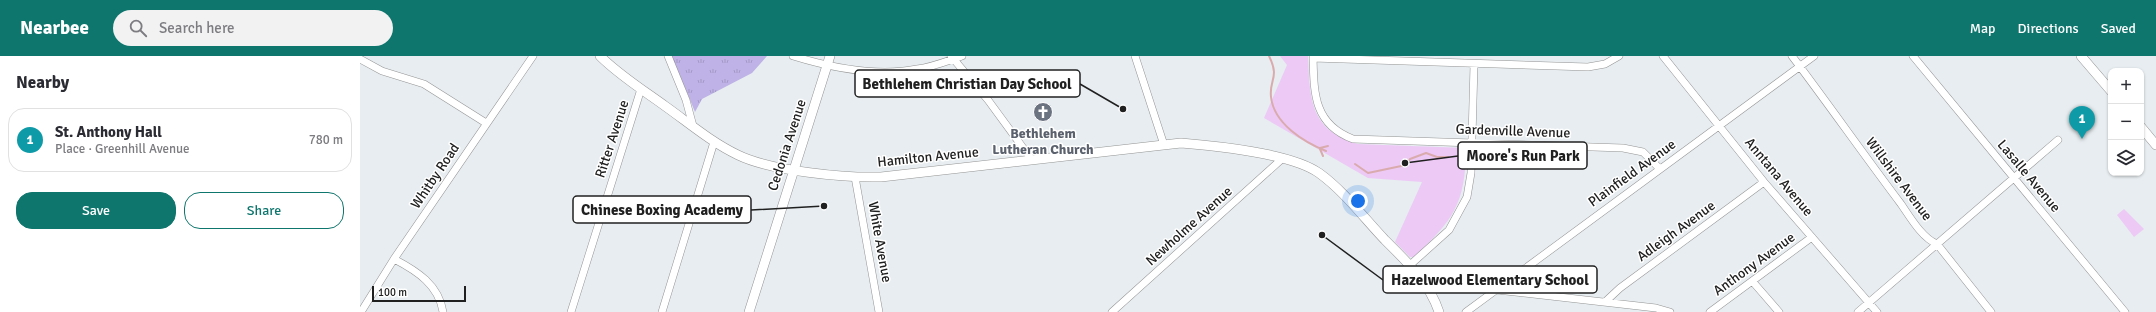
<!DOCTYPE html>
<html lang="en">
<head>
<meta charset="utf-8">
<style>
	body { margin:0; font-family:Signika,sans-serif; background:#f2f2f3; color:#2b2b33 }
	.controls { position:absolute; right:12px; top:12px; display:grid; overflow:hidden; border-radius:8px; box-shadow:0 1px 3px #0004 }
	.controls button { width:36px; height:36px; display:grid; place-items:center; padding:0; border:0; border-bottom:1px solid #e1e1e2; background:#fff; color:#2b2b33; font:20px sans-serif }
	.scale { position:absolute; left:12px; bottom:10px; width:94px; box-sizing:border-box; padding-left:4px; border:2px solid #202020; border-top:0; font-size:11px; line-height:14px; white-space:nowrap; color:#202020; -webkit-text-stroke:3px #fff; paint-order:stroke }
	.you { position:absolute; left:998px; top:145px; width:14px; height:14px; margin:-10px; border:3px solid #fff; border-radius:50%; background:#1a73e8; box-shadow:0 0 0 6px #1a73e833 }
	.badge { display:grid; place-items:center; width:26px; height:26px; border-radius:50%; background:#0f766e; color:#fff; font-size:13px; font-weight:700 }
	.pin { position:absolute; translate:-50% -33px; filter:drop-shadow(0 1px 2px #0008) }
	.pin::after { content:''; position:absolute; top:21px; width:14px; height:12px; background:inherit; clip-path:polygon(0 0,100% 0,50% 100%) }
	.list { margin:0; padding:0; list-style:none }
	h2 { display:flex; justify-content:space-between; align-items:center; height:52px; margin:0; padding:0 16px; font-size:17px }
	h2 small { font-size:13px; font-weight:400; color:#7c7c81 }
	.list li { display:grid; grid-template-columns:26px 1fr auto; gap:12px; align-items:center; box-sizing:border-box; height:64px; margin:0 8px 8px; padding:0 8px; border:1px solid #e1e1e2; border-radius:16px }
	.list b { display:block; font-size:15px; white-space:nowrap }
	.list p { margin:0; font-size:13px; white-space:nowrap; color:#7c7c81 }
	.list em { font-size:13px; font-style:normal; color:#7c7c81 }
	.actions { display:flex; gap:8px; padding:12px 16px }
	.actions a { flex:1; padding:9px 0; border:1px solid #0f766e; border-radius:16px; text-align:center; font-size:14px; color:#0f766e }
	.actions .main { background:#0f766e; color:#fff }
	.icon { flex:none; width:22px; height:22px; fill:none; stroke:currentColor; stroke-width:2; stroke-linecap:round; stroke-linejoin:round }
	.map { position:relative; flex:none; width:1796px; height:256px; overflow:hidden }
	header { display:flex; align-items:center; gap:24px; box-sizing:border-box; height:56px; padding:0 20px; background:#0f766e; color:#fff }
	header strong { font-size:19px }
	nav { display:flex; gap:22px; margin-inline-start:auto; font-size:14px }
	.search { width:280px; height:36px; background:#f2f2f3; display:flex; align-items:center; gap:10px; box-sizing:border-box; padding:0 14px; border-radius:22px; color:#7c7c81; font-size:15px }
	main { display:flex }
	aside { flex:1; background:#fff }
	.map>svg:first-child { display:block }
</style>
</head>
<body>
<header>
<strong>Nearbee</strong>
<div class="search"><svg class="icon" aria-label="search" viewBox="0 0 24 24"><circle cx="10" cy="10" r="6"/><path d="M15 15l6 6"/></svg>Search here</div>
<nav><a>Map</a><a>Directions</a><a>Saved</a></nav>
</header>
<main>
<aside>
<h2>Nearby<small></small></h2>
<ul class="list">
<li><span class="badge" style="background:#0f9aa8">1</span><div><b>St. Anthony Hall</b><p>Place · Greenhill Avenue</p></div><em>780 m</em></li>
</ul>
<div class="actions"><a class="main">Save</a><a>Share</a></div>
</aside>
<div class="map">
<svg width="1796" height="256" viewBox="0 0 1796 256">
	<defs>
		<pattern id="grass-tufts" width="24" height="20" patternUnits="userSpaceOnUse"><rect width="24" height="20" fill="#beb2e6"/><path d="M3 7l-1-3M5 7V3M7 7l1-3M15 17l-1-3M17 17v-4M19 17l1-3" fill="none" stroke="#a399c5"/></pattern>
	</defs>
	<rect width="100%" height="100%" fill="#e7edf0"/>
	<path fill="url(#grass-tufts)" d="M308 0H407L392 17 342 43 335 56 326 34 313 16Z"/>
	<path fill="#edc9f6" d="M920 0H948C950 44 950 74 998 88L1105 92 1106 94C1105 149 1093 164 1054 201H1050L1035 186 1062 126 1008 122 904 62 927 9Z
		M1764 153 1784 173 1774 181 1757 159Z"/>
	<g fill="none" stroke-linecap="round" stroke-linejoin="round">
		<path stroke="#daabad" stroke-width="2" d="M909 0C920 22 909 23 911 41 914 68 944 86 966 95
			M960 92 968 90
			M960 93 963 100
			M995 108 1008 117 1046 109 1050 103 1066 97 1077 101H1088"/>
		<g stroke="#949494" stroke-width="8">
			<path id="minor" d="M308 0 326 44 333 70
				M433 0C472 12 517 21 557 13 573 11 587 5 602 0
				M591 0 628 44 672 104
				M775 0 804 89
				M953 0C954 36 953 68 993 83L1263 92 1283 96 1299 112
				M1303 0 1404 126 1517 256
				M1432 0C1469 49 1504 99 1541 148 1550 161 1562 182 1577 188L1631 256
				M1553 0 1765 256
				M953 2 1228 11 1245 8 1259 0
				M0 3 22 15 64 28 126 67
				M495 121 519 256
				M34 203C57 215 79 229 83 256
				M1050 209 1089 174 1107 141 1111 117 1114 9
				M1393 226 1419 256
				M1137 234 1296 252 1310 256
				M1245 246 1260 232 1404 126
				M1 256 34 203 173 0
				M211 256 281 33
				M302 256 354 86
				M752 256 923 102
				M1106 256 1454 0
				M1350 256 1452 181
				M1498 256 1698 84"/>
		</g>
		<g stroke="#949494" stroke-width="10">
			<path id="tertiary" d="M240 0C259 19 283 34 305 50 329 67 351 86 378 99 411 115 484 122 521 121L821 87C856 90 931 97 959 117 984 135 1004 162 1025 184 1047 206 1069 226 1079 256
				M1721 0 1751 35
				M1781 71 1796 89
				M389 256 470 0"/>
		</g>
		<use href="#minor" stroke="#fff" stroke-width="7"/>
		<use href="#tertiary" stroke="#fff" stroke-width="9"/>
	</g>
	<defs>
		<g id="church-disc" transform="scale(1)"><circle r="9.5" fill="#6b7280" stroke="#fff"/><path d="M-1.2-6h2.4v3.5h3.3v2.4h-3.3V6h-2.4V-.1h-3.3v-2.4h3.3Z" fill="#fff"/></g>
	</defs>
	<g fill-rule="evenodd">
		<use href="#church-disc" x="683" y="56"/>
	</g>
	<g text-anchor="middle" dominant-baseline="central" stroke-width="3" stroke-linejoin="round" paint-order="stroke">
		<g font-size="14" fill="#202020" stroke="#fff">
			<text transform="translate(1153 75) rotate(2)">Gardenville Avenue</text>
			<text transform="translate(252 83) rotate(-72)">Ritter Avenue</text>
			<text transform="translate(427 89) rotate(-72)">Cedonia Avenue</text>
			<text transform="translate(568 101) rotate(-6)">Hamilton Avenue</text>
			<text transform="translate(1272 117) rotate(-36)">Plainfield Avenue</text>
			<text transform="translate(75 120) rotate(-56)">Whitby Road</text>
			<text transform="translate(1669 120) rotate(50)">Lasalle Avenue</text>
			<text transform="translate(1419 121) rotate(50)">Anntana Avenue</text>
			<text transform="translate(1539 123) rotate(53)">Willshire Avenue</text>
			<text transform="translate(829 170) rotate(-42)">Newholme Avenue</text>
			<text transform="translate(1316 175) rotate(-36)">Adleigh Avenue</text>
			<text transform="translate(520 186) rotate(80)">White Avenue</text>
			<text transform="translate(1394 208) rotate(-36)">Anthony Avenue</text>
		</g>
		<g font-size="14" font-weight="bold" fill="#5b616d" stroke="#fff">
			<text x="683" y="77">Bethlehem<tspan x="683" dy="16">Lutheran Church</tspan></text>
		</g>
	</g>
	<path fill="none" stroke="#202020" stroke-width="1.5" d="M763 53L720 28M1045 107L1098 100M464 150L391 154M962 179L1023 224"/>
	<g fill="#202020" stroke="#fff" stroke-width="1.5">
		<circle cx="763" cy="53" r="4"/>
		<circle cx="1045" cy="107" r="4"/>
		<circle cx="464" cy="150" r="4"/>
		<circle cx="962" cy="179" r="4"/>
	</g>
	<g fill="#fff" stroke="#202020" stroke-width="1.5">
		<rect x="495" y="14" width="225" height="27" rx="4"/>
		<rect x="1098" y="86" width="129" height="27" rx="4"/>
		<rect x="213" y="140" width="178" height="27" rx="4"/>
		<rect x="1023" y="210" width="214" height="27" rx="4"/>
	</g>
	<g font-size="15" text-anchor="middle" font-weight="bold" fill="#202020">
		<text x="607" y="33">Bethlehem Christian Day School</text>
		<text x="1163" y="105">Moore's Run Park</text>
		<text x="302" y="159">Chinese Boxing Academy</text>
		<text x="1130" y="229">Hazelwood Elementary School</text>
	</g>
</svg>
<div class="controls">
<button>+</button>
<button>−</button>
<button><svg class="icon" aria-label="layers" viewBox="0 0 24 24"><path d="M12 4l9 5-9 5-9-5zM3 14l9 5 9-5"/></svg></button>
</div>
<div class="scale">100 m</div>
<div class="you"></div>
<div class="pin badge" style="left:1722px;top:83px;background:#0f9aa8">1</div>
</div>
</main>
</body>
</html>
